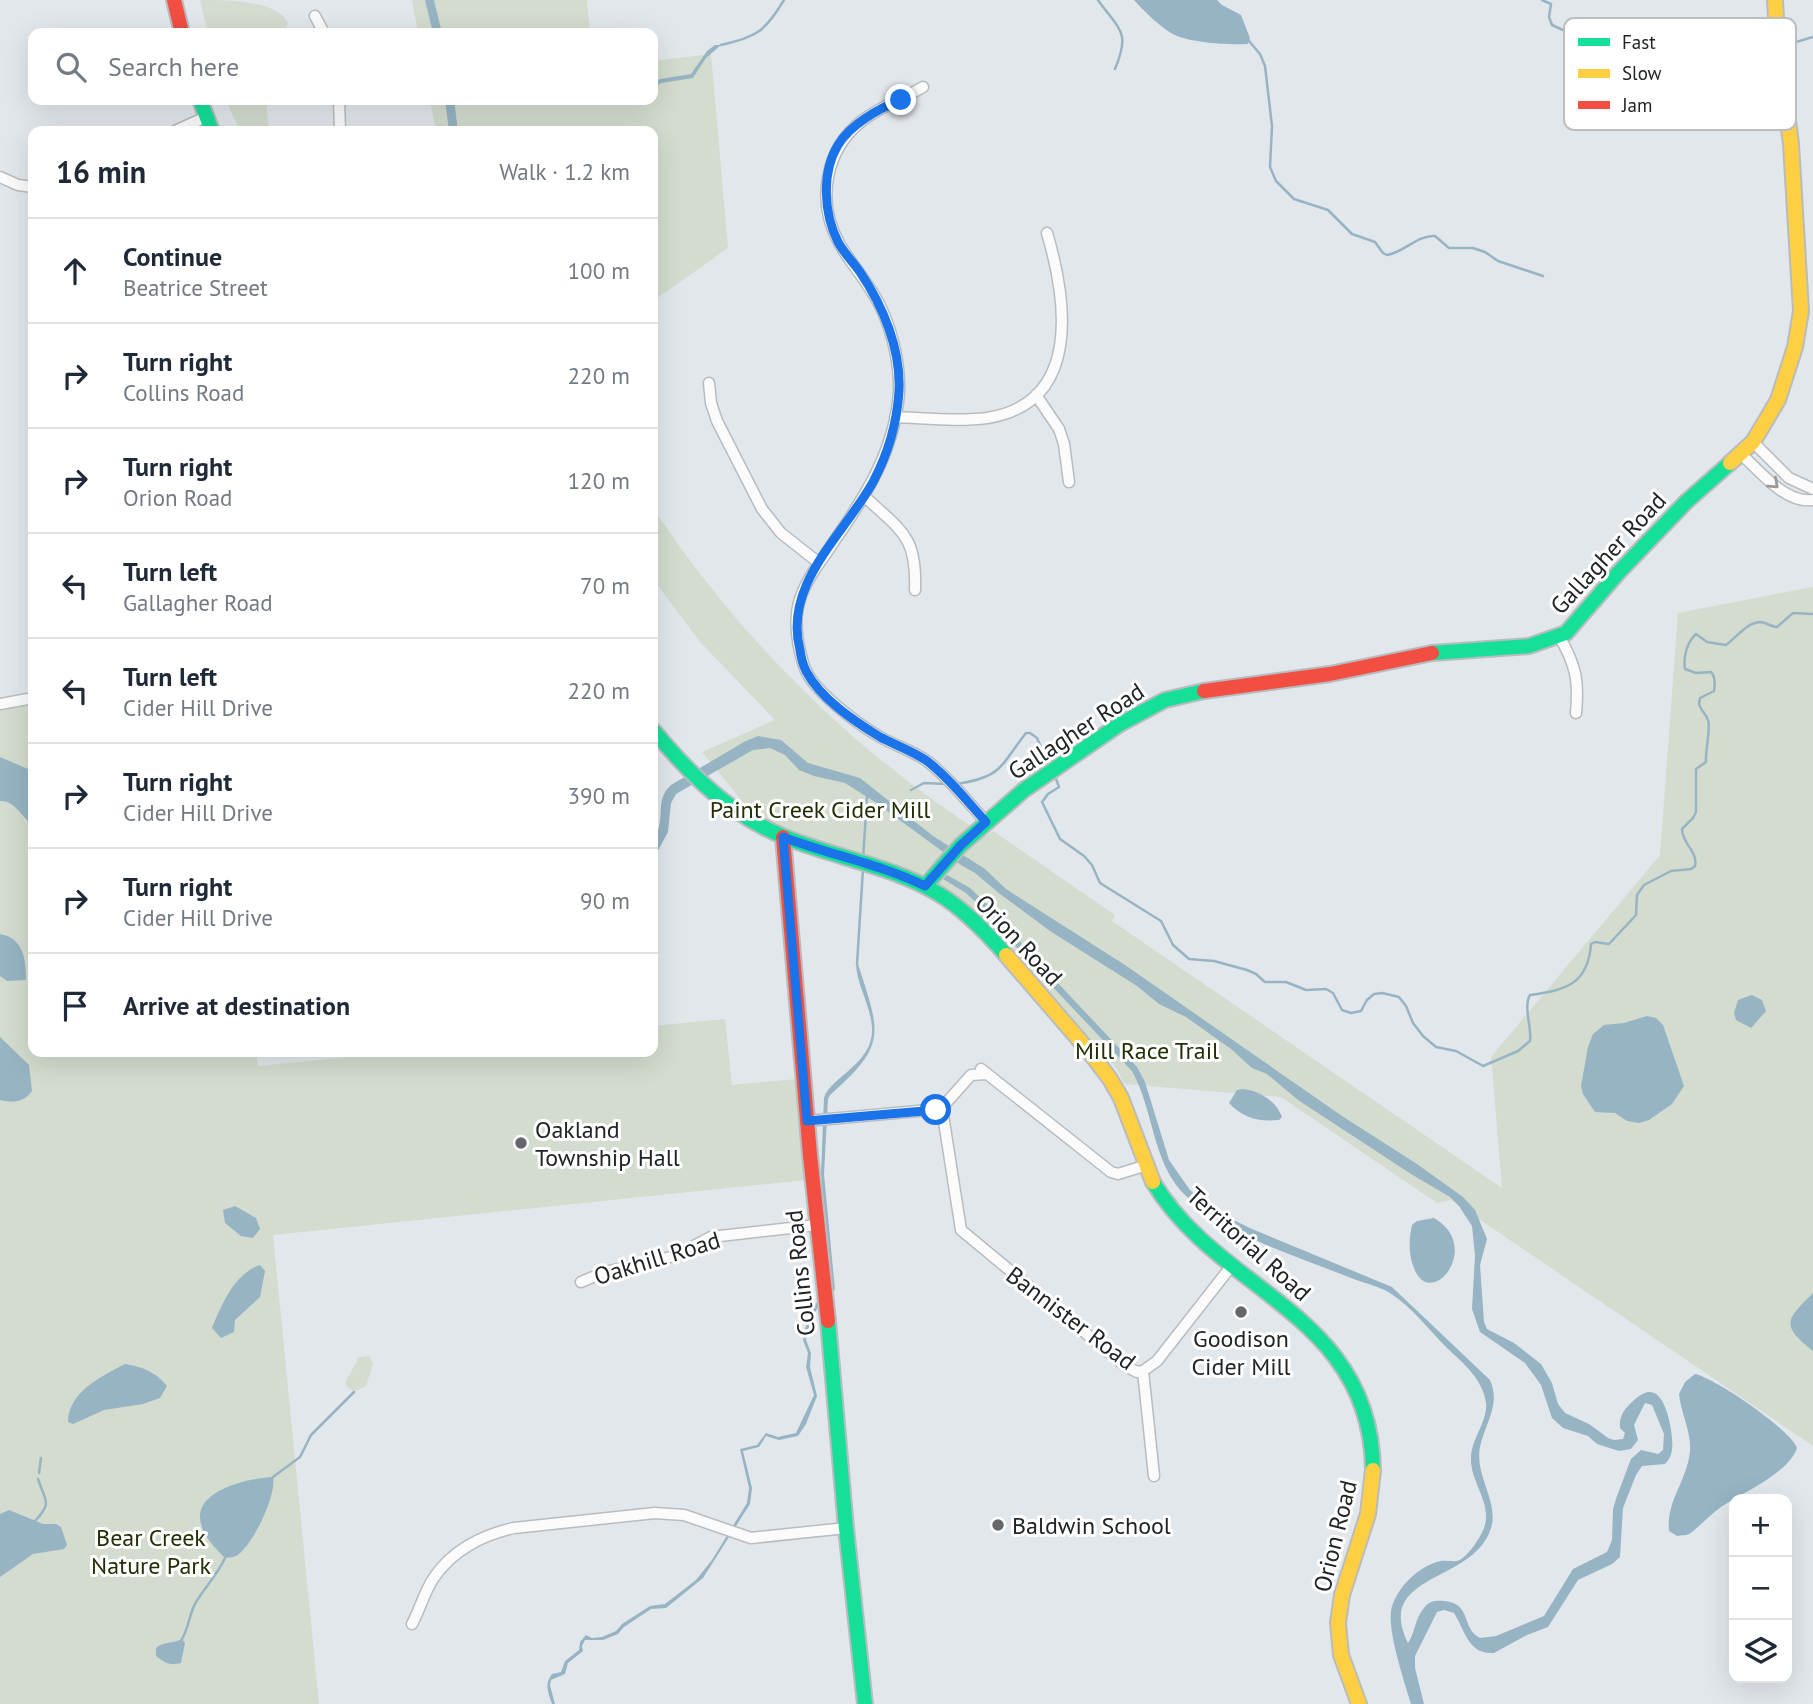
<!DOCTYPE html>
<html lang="en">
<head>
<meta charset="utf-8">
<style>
	body { margin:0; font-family:"PT Sans",sans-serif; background:#f2f2f3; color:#1f2937 }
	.controls { position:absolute; right:21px; bottom:21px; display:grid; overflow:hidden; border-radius:14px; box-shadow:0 7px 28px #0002 }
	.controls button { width:63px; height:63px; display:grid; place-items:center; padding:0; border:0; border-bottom:2px solid #e0e1e3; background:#fff; color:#1f2937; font:35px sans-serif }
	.stop { position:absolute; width:21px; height:21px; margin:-16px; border:5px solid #1a73e8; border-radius:50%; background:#fff }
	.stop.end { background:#1a73e8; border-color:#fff; box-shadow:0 2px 7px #0008 }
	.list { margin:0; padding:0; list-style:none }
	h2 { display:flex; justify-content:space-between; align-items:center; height:91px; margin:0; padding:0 28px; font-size:30px }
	h2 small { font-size:23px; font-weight:400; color:#747a83 }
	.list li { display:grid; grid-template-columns:46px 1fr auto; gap:21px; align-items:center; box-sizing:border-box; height:105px; padding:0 28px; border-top:2px solid #e0e1e3 }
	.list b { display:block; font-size:26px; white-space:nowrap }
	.list p { margin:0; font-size:23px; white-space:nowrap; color:#747a83 }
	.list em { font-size:23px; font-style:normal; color:#747a83 }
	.icon { flex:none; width:38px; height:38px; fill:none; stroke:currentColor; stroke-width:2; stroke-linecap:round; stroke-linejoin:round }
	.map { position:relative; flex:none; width:1813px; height:1704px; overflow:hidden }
	.search { position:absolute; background:#fff; box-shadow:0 7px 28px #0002; left:28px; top:28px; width:630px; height:77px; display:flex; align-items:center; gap:18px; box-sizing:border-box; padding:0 24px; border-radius:14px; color:#747a83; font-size:26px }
	.panel { position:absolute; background:#fff; box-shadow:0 7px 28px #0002; left:28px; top:126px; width:630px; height:931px; border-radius:14px }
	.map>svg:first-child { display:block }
</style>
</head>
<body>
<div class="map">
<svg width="1813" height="1704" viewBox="0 0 1813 1704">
	<rect width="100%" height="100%" fill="#e2e7ec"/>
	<path fill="#d3dcce" d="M200 0C227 0 277 0 288 23L284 33H208Z
		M412 0H587L590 33H418Z
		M711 54 728 248 656 299 653 311V131H436L430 100H653V61Z
		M226 100H266L269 131H240Z
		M653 508C741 640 852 750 986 836L993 831 1115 915 1112 921 1502 1188 1491 1057 1660 855 1678 613 1813 587V1446L1451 1200 1437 1203 1281 1097 1124 1084 1117 1069 983 917 938 885 950 872 935 861 921 875 814 843 760 823 702 752 775 720 700 642 653 579Z
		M33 702V1052H256L258 1066 399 1052H653V1026L725 1019 732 1085 797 1079 806 1180 273 1235 319 1704H0V708Z
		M369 1356 373 1364 366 1386 354 1392 346 1386V1381L359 1357Z"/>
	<path fill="#96b4c3" d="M425 0H434L442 33H433Z
		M1134 0H1217L1222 5 1241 15 1250 38 1248 44C1228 45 1188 43 1171 33 1157 24 1145 12 1134 0Z
		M715 45H721L706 58 693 78 661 83 653 89V84L660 79 691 74 707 51Z
		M445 100H454L458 131H449Z
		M758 736 781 740 808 763 860 778 933 836 985 869 1006 889 1125 965 1342 1116 1417 1164 1463 1197 1475 1210 1487 1239 1480 1265 1484 1322 1487 1329 1514 1343 1541 1364 1552 1383 1558 1404 1565 1413 1589 1424 1608 1438 1614 1440 1623 1439 1625 1433 1620 1428C1619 1418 1623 1410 1631 1403 1635 1399 1643 1392 1649 1392 1667 1390 1674 1437 1672 1450 1671 1456 1669 1460 1665 1464L1642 1466 1636 1475 1623 1508 1620 1557 1612 1564 1578 1580 1548 1627 1527 1635 1494 1653C1468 1655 1465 1630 1454 1613L1444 1610 1437 1612 1415 1656V1668L1424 1704H1411C1404 1681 1388 1633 1391 1611 1395 1589 1419 1565 1441 1561 1446 1560 1452 1562 1457 1561 1467 1559 1483 1534 1485 1525 1491 1502 1470 1481 1471 1458 1471 1439 1488 1421 1486 1403 1483 1379 1463 1363 1447 1348 1429 1330 1412 1307 1390 1293 1379 1286 1363 1283 1351 1278 1299 1257 1225 1235 1186 1196 1152 1164 1154 1110 1132 1071L1032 965 986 912 966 893 943 879 947 875 970 888 990 907 1037 961 1137 1067 1145 1082 1169 1160 1190 1190 1217 1212 1252 1229 1392 1287 1490 1380C1501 1405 1485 1423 1480 1447 1474 1477 1501 1503 1490 1531 1471 1583 1374 1574 1408 1643 1415 1633 1415 1618 1424 1608 1429 1601 1436 1600 1444 1601 1473 1604 1460 1627 1480 1638L1496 1636 1544 1616 1573 1569 1607 1552 1612 1540 1613 1509 1617 1496 1631 1459 1641 1450 1658 1454 1663 1450 1664 1434 1652 1405 1645 1403 1634 1425 1638 1440 1631 1449 1619 1451 1597 1444 1588 1436 1563 1428 1552 1418 1541 1385 1525 1363 1480 1332 1472 1309 1475 1256 1472 1226 1459 1206 1450 1197 1411 1174 1298 1100 1267 1074 1252 1068 1231 1049 1186 1017 1159 1004 1137 986 1050 931 1000 894 975 873 961 865 875 802 845 783 814 776 799 770 785 755 770 748 753 750 676 794 671 803 668 832 653 860C653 845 655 841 659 827 663 810 657 798 671 785L744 742Z
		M0 757 28 769 33 775V825C21 817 15 800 0 801Z
		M0 934C24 938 26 960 26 980L7 981 0 976Z
		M856 964H858C880 1033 888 1044 830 1095L828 1099 824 1174 835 1290 819 1305 810 1322 806 1340 811 1353 810 1367 817 1396 806 1424 798 1436 779 1440 766 1436 759 1447 743 1451 752 1488 750 1504 703 1578 666 1608 651 1609 624 1627 618 1634 603 1640H585L582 1646 583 1651 568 1663 565 1674 551 1680 550 1685 555 1704H552C548 1693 544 1684 552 1674L561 1672 565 1661 579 1650 580 1642 586 1635 592 1638 602 1637 616 1631 622 1624 650 1606 665 1604 696 1580 712 1560 747 1503 749 1488 740 1449 757 1445 766 1433 778 1437 796 1433 814 1395 806 1367 808 1353 803 1340 807 1321 816 1303 832 1290 821 1174 824 1098C830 1077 874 1064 872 1028 871 1006 857 986 856 964Z
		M1752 995 1762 1000 1766 1011 1751 1028 1736 1020 1734 1013 1738 1000Z
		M1647 1016 1656 1018 1663 1025 1684 1086 1672 1104 1649 1120 1639 1123 1627 1121 1615 1113 1595 1112 1583 1094 1581 1086 1588 1047 1593 1034 1604 1025 1624 1023Z
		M0 1037 29 1065 32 1091C23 1103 13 1103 0 1100Z
		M1243 1089C1260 1091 1276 1101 1282 1117L1279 1120C1258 1122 1243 1118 1229 1103L1237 1090Z
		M235 1206 256 1218 260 1229 253 1238 241 1236 225 1223 223 1210Z
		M1434 1218C1484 1247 1430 1312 1414 1268 1408 1254 1409 1239 1412 1225L1417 1221Z
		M260 1265 265 1271 260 1297 235 1320 234 1332 221 1338 212 1328C222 1304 234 1274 260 1265Z
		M1813 1293V1351C1780 1325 1786 1320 1813 1293Z
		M125 1364C143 1367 156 1372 167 1386L160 1398 143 1404 104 1410 73 1424 68 1422C68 1392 102 1376 125 1364Z
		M1695 1374C1715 1378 1791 1430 1797 1448 1790 1472 1742 1493 1721 1507 1711 1514 1702 1524 1692 1532 1688 1536 1682 1535 1677 1536L1669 1531C1666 1504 1684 1484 1689 1458 1694 1436 1681 1415 1679 1394L1685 1382Z
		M273 1477C277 1495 252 1547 236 1556 232 1558 228 1557 225 1558 214 1547 200 1533 200 1516 201 1488 251 1478 273 1477Z
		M9 1510 43 1524H56L61 1527 67 1545 64 1549 33 1554 0 1577V1514Z
		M182 1639 185 1643 181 1663C170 1666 165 1663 156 1656V1648C164 1641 173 1644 182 1639Z"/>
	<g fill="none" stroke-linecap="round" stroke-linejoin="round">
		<path stroke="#96b4c3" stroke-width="2.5" d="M1098 0C1119 30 1131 31 1115 69
			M1542 0 1551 4 1549 17 1552 25 1598 46 1608 43 1613 48 1628 47 1646 52 1662 50 1734 54 1749 49 1768 52 1773 48
			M1249 41 1260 54 1265 66 1272 126 1270 167 1276 181 1294 199 1328 210 1352 234 1375 242 1383 253 1387 255C1405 252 1417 235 1435 236L1449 248H1473L1485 252 1498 261 1543 276
			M721 45C757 36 764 33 784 0
			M1783 46 1813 37
			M1055 776 1059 787 1048 794 1042 802 1060 839 1084 856 1092 865 1100 883 1161 921 1173 945 1189 959 1214 961 1247 970 1256 974 1265 982H1286L1306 990 1326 989 1333 993 1342 1010 1351 1013 1361 1011 1367 1000 1374 994 1382 993 1399 997 1406 1006 1413 1023 1423 1036 1436 1047 1456 1051 1483 1066 1518 1051 1530 1041C1532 1027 1523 1007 1530 995 1565 990 1588 985 1591 944L1595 942 1609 944 1636 915 1637 895 1644 885 1671 871 1691 869 1695 866C1698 851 1682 844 1682 829L1693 818 1696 812V769L1706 762C1705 752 1711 727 1708 720 1706 714 1701 711 1699 704L1700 698 1714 691C1715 685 1715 676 1711 672L1696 673 1685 669C1683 657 1687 642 1696 634L1707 642 1726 645C1737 637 1746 623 1760 622 1766 622 1771 627 1777 627L1793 613 1813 614
			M956 784C1003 777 1000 766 1026 733H1030L1037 738 1050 767
			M911 790 924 783 946 784
			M863 859 867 797
			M857 964 863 869
			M39 1473 41 1458
			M273 1477 300 1457 311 1435 354 1392
			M35 1521C53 1502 45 1501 38 1479
			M182 1639C189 1627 189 1614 196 1602 205 1587 218 1574 225 1558"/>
		<g stroke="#b8bcbf" stroke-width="13">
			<path id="street" d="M315 16 324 33
				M923 87C903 99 881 106 863 120 825 149 816 201 839 243 852 266 871 285 882 310 893 334 900 365 899 392 895 449 867 494 835 540 823 559 807 577 800 599 793 621 797 644 804 666 812 691 858 724 880 737 896 746 913 751 927 761 949 778 967 801 986 822
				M339 100 340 131
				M175 131 206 117
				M0 177 18 185 33 187
				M709 383 711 403 717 421 762 509 781 533 819 563
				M1036 395 1059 429 1064 444 1069 482
				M895 417C925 418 957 422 987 418 1082 403 1067 301 1047 233
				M1753 442 1789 478 1813 489
				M1741 454C1760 471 1785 504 1813 500
				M864 496C901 531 917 535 915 590
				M1559 636C1576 665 1579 681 1576 713
				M0 704 33 698
				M981 1069 1111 1172 1118 1174 1147 1165
				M939 1111 943 1115 961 1230 1124 1365 1137 1372 1143 1371
				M939 1111 971 1075 986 1074
				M807 1121 929 1110 939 1111
				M581 1282 605 1272 675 1256 711 1237 817 1225
				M1143 1371 1157 1361 1233 1264
				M1143 1371 1154 1476
				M412 1624C420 1609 424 1593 433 1579 451 1551 482 1535 514 1528L655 1513 684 1515 751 1538 846 1528"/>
		</g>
		<g stroke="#b8bcbf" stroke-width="18">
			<path id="fast" d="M200 100 212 131
				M1432 653 1529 646 1566 633 1618 573 1686 502 1730 463
				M653 730C685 768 719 804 765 828 820 856 886 862 939 894 965 910 986 932 1006 955
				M925 886 961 845 1024 790 1120 724 1165 700 1204 691
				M1153 1182C1219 1293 1371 1313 1373 1470
				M828 1321 846 1528 865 1704"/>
		</g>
		<g stroke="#b8bcbf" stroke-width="18">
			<path id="slow" d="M1730 463 1753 442 1778 400 1795 347 1801 311 1791 144 1777 36 1775 0
				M1006 955 1088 1050 1110 1079 1121 1098 1153 1182
				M1359 1704 1341 1655 1338 1623 1342 1595 1368 1514 1373 1470"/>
		</g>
		<g stroke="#b8bcbf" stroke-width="18">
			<path id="jam" d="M174 0 182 33
				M1204 691 1330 674 1432 653
				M783 837 810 1155 828 1321"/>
		</g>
		<use href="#street" stroke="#fbfbfc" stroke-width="10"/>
		<use href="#fast" stroke="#16e098" stroke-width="14"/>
		<use href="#slow" stroke="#ffcf43" stroke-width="14"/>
		<use href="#jam" stroke="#f24e42" stroke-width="14"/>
	</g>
	<defs><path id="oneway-chevron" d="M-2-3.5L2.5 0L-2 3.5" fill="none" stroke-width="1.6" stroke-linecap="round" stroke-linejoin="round" transform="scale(1.75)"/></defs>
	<use stroke="#989a9c" href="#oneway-chevron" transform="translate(1774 484) rotate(42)"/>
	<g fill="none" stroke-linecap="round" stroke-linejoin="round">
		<path stroke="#1a73e8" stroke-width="9" d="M901 100C879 108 850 125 838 145 821 173 824 214 838 242 844 253 853 262 860 272 883 306 901 349 899 391 897 423 888 454 873 482 843 536 783 584 800 650 801 657 803 665 806 671 821 699 854 721 880 737 895 745 913 751 927 761 949 778 967 801 986 822L961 845 925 886C880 864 830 855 783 837L807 1121 936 1110"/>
	</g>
	<g fill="#64686b" stroke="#fff" stroke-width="2.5">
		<circle cx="521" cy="1143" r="7"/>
		<circle cx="1241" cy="1312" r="7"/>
		<circle cx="998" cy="1525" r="7"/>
	</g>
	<g text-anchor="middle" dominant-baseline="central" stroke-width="6" stroke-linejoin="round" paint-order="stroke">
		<g font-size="24" fill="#202426" stroke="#fff">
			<text transform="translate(1608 553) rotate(-47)">Gallagher Road</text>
			<text transform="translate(1076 731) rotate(-33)">Gallagher Road</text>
			<text transform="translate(1019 940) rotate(47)">Orion Road</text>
			<text transform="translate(1249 1244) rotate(42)">Territorial Road</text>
			<text transform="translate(657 1258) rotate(-17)">Oakhill Road</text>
			<text transform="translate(800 1273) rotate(-96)">Collins Road</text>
			<text transform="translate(1071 1318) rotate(37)">Bannister Road</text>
			<text transform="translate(1335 1536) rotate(-76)">Orion Road</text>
		</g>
		<g font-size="24" fill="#212f04" stroke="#fff">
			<text x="820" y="809">Paint Creek Cider Mill</text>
			<text x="1147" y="1050">Mill Race Trail</text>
			<text x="151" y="1537">Bear Creek<tspan x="151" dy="28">Nature Park</tspan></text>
		</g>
		<g font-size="24" fill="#202426" stroke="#fff" text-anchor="start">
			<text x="535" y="1129">Oakland<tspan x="535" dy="28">Township Hall</tspan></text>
			<text x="1241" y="1338" text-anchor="middle">Goodison<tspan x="1241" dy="28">Cider Mill</tspan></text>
			<text x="1012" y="1525">Baldwin School</text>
		</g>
	</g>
	<rect x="1564" y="18" width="232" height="112" rx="10" fill="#fff" stroke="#bcbdbe" stroke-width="2"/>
	<rect x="1578" y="38" width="32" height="8" fill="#16e098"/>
	<rect x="1578" y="69" width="32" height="9" fill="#ffcf43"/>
	<rect x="1578" y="101" width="32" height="8" fill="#f24e42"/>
	<g font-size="19" fill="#202426">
		<text x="1622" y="49">Fast</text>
		<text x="1622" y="80">Slow</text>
		<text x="1622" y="112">Jam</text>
	</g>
</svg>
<div class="controls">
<button>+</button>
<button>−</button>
<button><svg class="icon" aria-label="layers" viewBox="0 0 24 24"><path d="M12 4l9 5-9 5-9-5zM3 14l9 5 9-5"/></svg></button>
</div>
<div class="stop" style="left:936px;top:1110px"></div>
<div class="stop end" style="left:901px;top:100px"></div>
<div class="search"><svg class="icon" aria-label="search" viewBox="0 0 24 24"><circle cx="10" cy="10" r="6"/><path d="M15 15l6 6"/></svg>Search here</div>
<section class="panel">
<h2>16 min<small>Walk · 1.2 km</small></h2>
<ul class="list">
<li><svg class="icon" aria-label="ahead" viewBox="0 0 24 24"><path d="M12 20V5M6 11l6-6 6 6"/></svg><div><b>Continue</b><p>Beatrice Street</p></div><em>100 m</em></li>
<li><svg class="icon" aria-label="right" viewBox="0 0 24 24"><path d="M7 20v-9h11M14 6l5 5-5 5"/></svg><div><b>Turn right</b><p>Collins Road</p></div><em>220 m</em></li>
<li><svg class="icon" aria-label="right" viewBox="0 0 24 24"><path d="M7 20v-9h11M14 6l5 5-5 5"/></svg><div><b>Turn right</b><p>Orion Road</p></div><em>120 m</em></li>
<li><svg class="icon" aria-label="left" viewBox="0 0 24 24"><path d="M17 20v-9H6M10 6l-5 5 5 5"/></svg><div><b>Turn left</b><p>Gallagher Road</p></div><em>70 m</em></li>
<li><svg class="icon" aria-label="left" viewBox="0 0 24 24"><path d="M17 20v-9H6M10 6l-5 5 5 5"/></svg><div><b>Turn left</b><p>Cider Hill Drive</p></div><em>220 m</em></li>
<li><svg class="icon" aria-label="right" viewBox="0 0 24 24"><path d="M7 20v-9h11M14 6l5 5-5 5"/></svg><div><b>Turn right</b><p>Cider Hill Drive</p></div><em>390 m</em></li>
<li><svg class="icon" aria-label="right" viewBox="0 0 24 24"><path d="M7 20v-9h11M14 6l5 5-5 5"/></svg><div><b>Turn right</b><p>Cider Hill Drive</p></div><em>90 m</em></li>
<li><svg class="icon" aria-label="arrive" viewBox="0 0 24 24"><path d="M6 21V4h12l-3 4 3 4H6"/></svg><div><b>Arrive at destination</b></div></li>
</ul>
</section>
</div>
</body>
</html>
